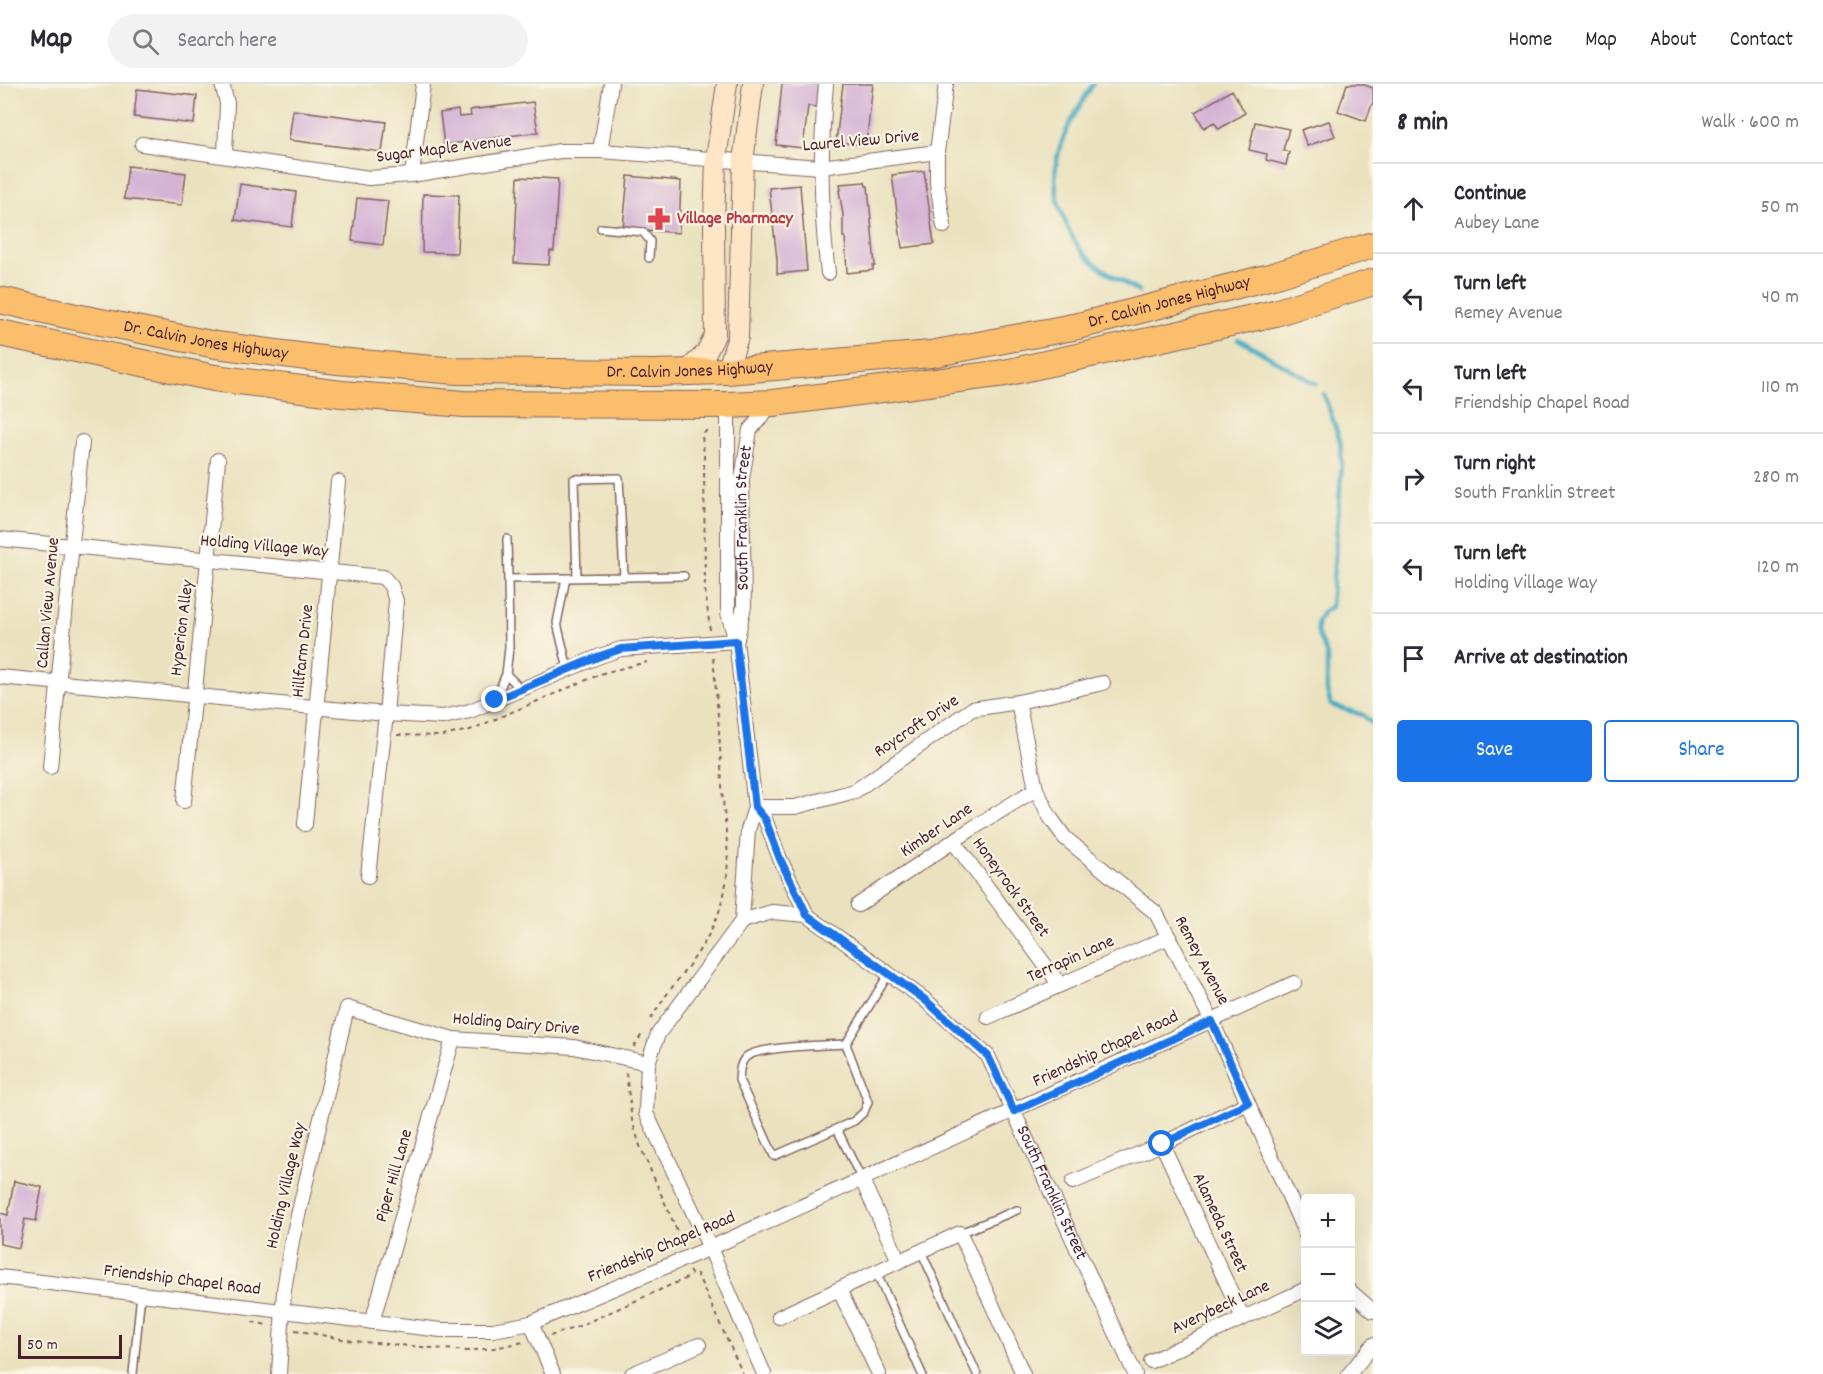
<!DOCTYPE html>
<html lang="en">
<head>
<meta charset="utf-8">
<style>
	body { margin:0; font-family:Dekko,sans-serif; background:#f2f2f3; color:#2b2b33 }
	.controls { position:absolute; right:18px; bottom:18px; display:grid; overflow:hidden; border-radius:6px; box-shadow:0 6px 24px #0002 }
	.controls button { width:54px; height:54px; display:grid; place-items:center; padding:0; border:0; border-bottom:2px solid #e1e1e2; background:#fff; color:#2b2b33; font:30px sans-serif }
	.scale { position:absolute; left:18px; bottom:15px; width:104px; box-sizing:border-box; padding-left:6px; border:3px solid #4a1f2b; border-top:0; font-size:16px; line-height:21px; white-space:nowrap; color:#4a1f2b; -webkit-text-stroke:4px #fcf5e5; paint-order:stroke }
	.stop { position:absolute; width:18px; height:18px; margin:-14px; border:4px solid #1a73e8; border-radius:50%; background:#fff }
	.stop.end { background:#1a73e8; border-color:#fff; box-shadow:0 2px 6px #0008 }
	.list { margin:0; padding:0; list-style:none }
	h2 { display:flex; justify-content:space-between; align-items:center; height:78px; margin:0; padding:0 24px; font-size:26px }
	h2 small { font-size:20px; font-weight:400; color:#7c7c81 }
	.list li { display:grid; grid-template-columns:39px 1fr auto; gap:18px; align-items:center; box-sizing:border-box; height:90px; padding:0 24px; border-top:2px solid #e1e1e2 }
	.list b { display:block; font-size:22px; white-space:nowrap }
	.list p { margin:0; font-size:20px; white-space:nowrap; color:#7c7c81 }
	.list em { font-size:20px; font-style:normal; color:#7c7c81 }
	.actions { display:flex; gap:12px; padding:18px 24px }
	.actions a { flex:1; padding:14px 0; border:2px solid #1a73e8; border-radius:6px; text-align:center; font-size:21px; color:#1a73e8 }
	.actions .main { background:#1a73e8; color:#fff }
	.icon { flex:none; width:33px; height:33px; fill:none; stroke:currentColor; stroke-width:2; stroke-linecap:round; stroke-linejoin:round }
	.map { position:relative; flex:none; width:1373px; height:1290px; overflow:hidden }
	header { display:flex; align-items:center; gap:36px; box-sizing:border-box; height:84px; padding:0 30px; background:#fff; border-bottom:2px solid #e1e1e2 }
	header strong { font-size:28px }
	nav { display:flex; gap:33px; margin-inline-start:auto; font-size:21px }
	.search { width:420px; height:54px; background:#f2f2f3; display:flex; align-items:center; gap:15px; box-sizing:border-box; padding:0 21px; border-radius:33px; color:#7c7c81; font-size:22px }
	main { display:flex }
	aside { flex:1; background:#fff }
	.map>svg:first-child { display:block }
</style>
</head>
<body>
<header>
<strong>Map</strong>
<div class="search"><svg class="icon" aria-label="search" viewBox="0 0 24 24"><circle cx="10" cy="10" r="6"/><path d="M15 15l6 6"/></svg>Search here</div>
<nav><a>Home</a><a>Map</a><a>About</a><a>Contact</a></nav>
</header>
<main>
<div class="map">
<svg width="1373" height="1290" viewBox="0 0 1373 1290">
	<rect width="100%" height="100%" fill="#fcf5e5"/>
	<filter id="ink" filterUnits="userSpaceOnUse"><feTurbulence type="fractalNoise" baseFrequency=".0167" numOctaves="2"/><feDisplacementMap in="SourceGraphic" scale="12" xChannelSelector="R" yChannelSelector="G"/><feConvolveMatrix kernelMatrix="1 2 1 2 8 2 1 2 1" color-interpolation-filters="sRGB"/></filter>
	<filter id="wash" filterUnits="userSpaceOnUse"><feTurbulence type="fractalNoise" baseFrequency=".008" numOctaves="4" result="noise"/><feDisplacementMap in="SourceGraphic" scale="24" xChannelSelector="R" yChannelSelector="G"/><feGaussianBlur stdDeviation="1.35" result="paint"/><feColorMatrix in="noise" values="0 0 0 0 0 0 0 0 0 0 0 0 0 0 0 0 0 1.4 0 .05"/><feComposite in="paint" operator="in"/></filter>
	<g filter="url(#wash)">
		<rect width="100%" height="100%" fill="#eae2bf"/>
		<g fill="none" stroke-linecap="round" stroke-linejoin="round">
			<path stroke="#40a8c0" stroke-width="4.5" d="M1093 0C1066 44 1042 81 1063 132 1068 146 1075 161 1086 172 1101 186 1121 197 1139 208
				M1238 255 1316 300
				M1324 310 1340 357 1342 379 1331 523 1323 528 1317 538 1318 551 1327 571V607L1331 621 1363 631 1373 640"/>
		</g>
		<g id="blocks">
			<path fill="#d4b2d6" d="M782 0H819L817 23 808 22 803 64 776 61Z
				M843 0H873L866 61 836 58Z
				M1347 0H1362L1373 4V18L1366 37 1338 27Z
				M137 5 197 12 194 40 134 33Z
				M1232 6 1245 29 1219 45 1214 38 1204 44 1195 28Z
				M533 18 538 48 444 61 440 29 458 26 459 33 471 32 470 26Z
				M293 26 386 38 382 68 289 56Z
				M1329 37 1335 52 1307 62 1301 46Z
				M1255 38 1289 45 1283 66 1289 68 1286 81 1266 76 1267 70 1249 66Z
				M128 82 186 89 182 121 124 115Z
				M924 87 934 160 902 164 892 91Z
				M628 92 681 97 679 149 623 144Z
				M518 93 558 95 554 167H550L549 181 514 179Z
				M865 98 866 102H868L875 182H873V186L847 189 845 153H843V131L839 106H841L840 100Z
				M240 100 296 108 292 143 235 136Z
				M800 101 807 187 777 190V175L769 104Z
				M423 110 459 111 457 169 422 168Z
				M357 114 388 117 383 161 352 157Z
				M14 1097 42 1103 36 1137 25 1135 19 1164 0 1160V1129L8 1131Z"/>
		</g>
	</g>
	<g filter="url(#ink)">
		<use href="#blocks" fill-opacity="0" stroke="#82635f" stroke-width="1.5"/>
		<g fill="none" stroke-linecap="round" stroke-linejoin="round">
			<g stroke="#82635f" stroke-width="10">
				<path id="lane" d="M601 144 643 148 650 157 649 174
					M507 455 508 495 566 494
					M577 493 574 395 619 394 624 493
					M568 585 557 539 566 494 684 492
					M506 590 521 605
					M495 616 506 590 509 564 508 495
					M846 960 868 1018 864 1028 854 1037 774 1072 739 996C740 988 739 981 745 974 755 962 828 961 846 960L888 891
					M837 1045 862 1096
					M960 1149 1017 1126
					M921 1167 977 1290
					M876 1188 922 1290
					M133 1290 141 1209"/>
			</g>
			<g stroke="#82635f" stroke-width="16">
				<g id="street">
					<path d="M222 0 227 19 225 71"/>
					<path d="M826 0C820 66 820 123 828 189"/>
					<path d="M142 60 369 94 412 91 560 67H600L821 83 937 68"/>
					<path d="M600 67 611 0"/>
					<path d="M412 91 423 0"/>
					<path d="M944 142 937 99V68L946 0"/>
					<path d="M728 321V529L736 557 755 723 748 746 742 837 658 950 648 979 646 1029 710 1164 764 1290"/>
					<path d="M0 455 383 493 391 502 396 517 386 630 368 792"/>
					<path id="s1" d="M737 555 744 522 742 395 750 346 772 320"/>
					<path d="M0 593 386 630 443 633 470 627 600 572 621 565 736 557"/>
					<path d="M1018 618 1036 705 1050 733 1065 754 1156 829 1212 937 1306 1151"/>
					<path d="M50 683 82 358"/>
					<path d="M184 717 218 376"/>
					<path id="s2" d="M755 723 765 735 780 775 807 831 924 915 988 972 1135 1290"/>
					<path d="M755 723H795L855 707 972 625 1018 618 1103 599"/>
					<path d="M305 740 338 398"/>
					<path d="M953 757 1060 901"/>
					<path d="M858 821 973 744 1036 705"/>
					<path d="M742 837 772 828 807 831"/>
					<path d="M988 933 1169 853"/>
					<path d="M1162 1060 1243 1234"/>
					<path d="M862 1096 899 1177"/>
					<path d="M1073 1098 1162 1060 1248 1019"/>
					<path d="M0 1193 441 1246H493L531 1239 710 1164 1294 899"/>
					<path d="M839 1205 879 1290"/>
					<path d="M1350 1207 1373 1227"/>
					<path d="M779 1233 960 1149 1023 1290"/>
					<path d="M372 1238 453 955"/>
					<path d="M531 1239 553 1290"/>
					<path d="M1151 1277 1306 1205"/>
					<path d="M279 1290 284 1206 292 1157 347 924 453 955 574 963 648 979"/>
					<path d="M632 1290 699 1261"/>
					<path d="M1349 1290 1373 1261"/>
				</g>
			</g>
			<g stroke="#82635f" stroke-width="22">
				<path id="secondary" d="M727 287 738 253 743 78 753 0
					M686 288 706 269 715 251 714 142 716 75 727 0"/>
			</g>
			<g stroke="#82635f" stroke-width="28">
				<g id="highway">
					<path id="s3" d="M0 216 71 232 216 261 337 277 457 287 653 289 727 287 931 270 1078 242 1273 192 1373 161"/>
					<path d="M0 249 214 294 342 310 464 320 728 321 773 319 1005 289 1275 229 1373 198"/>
				</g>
			</g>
			<path stroke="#82635f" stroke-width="2" stroke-dasharray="4.5 4.5" stroke-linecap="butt" d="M707 346 702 352 704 370 705 505 710 546
				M397 651 443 652 470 646 603 589 647 578
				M651 935C668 904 694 880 710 848 738 794 725 757 722 701 720 658 717 615 713 573
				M634 963 642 950
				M626 989 632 1036 640 1062 675 1142 679 1153V1162
				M689 1187 692 1191 697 1190 743 1290
				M252 1238 268 1241
				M295 1246 353 1257 467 1267 494 1264 524 1258
				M550 1252 577 1243 691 1192"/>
			<use href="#lane" stroke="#fff" stroke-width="7"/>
			<use href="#street" stroke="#fff" stroke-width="14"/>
			<use href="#secondary" stroke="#fde5c5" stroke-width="20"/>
			<use href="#highway" stroke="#fabe6d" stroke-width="26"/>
		</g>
	</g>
	<g fill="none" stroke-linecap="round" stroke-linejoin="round" filter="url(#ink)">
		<path stroke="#1a73e8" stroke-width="8" d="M495 616 600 572 621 565 736 557 755 723 765 735 780 775 807 831 924 915 988 972 1014 1027 1212 937 1248 1019 1162 1060"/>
	</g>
	<defs>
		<g id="pharmacy-bare" transform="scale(1.8)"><path d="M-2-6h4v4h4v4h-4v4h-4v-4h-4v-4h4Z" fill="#e0444e" stroke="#fcf5e5" stroke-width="2.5" paint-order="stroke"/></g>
	</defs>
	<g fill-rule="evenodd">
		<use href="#pharmacy-bare" x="659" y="135"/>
	</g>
	<g text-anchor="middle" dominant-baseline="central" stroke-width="4.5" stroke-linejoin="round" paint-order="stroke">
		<g font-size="18" fill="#4a1f2b" stroke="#fcf5e5">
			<text transform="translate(861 58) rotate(-5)">Laurel View Drive</text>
			<text transform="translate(444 66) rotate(-7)">Sugar Maple Avenue</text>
			<text stroke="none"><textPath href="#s3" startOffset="1182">Dr. Calvin Jones Highway</textPath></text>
			<text stroke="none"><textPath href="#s3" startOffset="210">Dr. Calvin Jones Highway</textPath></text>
			<text stroke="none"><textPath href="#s3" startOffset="696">Dr. Calvin Jones Highway</textPath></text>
			<text stroke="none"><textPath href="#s1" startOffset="122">South Franklin Street</textPath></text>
			<text transform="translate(264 463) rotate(5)">Holding Village Way</text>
			<text transform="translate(49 519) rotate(-85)">Callan View Avenue</text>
			<text transform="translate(183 544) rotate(-83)">Hyperion Alley</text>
			<text transform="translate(304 567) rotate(-84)">Hillfarm Drive</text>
			<text transform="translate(917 643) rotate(-34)">Roycroft Drive</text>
			<text transform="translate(937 747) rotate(-34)">Kimber Lane</text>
			<text transform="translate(1010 804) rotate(54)">Honeyrock Street</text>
			<text transform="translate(1071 876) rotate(-24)">Terrapin Lane</text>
			<text transform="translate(1201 877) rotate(62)">Remey Avenue</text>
			<text transform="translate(516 941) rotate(5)">Holding Dairy Drive</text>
			<text transform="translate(1106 966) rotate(-25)">Friendship Chapel Road</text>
			<text transform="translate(395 1092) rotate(-74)">Piper Hill Lane</text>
			<text transform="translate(287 1102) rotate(-77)">Holding Village Way</text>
			<text stroke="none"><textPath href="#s2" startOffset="501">South Franklin Street</textPath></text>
			<text transform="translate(1219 1139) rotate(65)">Alameda Street</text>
			<text transform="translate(662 1164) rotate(-23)">Friendship Chapel Road</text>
			<text transform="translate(182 1197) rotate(7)">Friendship Chapel Road</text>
			<text transform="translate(1221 1224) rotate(-25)">Averybeck Lane</text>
		</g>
		<g font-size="18" font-weight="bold" fill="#be3a42" stroke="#fcf5e5" text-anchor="start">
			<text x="677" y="135">Village Pharmacy</text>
		</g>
	</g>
</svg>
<div class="controls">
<button>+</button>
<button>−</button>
<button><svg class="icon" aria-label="layers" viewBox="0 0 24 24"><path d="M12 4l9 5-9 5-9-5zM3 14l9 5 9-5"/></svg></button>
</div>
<div class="scale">50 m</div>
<div class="stop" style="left:1162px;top:1060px"></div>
<div class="stop end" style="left:495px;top:616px"></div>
</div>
<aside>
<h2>8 min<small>Walk · 600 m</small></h2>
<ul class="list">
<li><svg class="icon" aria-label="ahead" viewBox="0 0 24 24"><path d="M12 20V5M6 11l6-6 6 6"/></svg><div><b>Continue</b><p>Aubey Lane</p></div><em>50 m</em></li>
<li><svg class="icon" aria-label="left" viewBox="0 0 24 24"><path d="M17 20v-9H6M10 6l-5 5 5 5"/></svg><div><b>Turn left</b><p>Remey Avenue</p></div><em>40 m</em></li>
<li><svg class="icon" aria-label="left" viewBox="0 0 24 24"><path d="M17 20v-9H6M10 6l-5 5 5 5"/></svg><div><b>Turn left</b><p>Friendship Chapel Road</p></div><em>110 m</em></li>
<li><svg class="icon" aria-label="right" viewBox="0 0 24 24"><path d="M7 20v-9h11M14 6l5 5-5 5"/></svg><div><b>Turn right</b><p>South Franklin Street</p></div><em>280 m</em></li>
<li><svg class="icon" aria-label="left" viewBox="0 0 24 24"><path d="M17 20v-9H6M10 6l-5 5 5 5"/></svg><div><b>Turn left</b><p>Holding Village Way</p></div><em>120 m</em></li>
<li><svg class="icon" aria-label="arrive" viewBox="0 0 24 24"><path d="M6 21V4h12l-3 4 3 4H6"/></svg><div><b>Arrive at destination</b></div></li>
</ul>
<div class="actions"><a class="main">Save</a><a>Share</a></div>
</aside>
</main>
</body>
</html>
